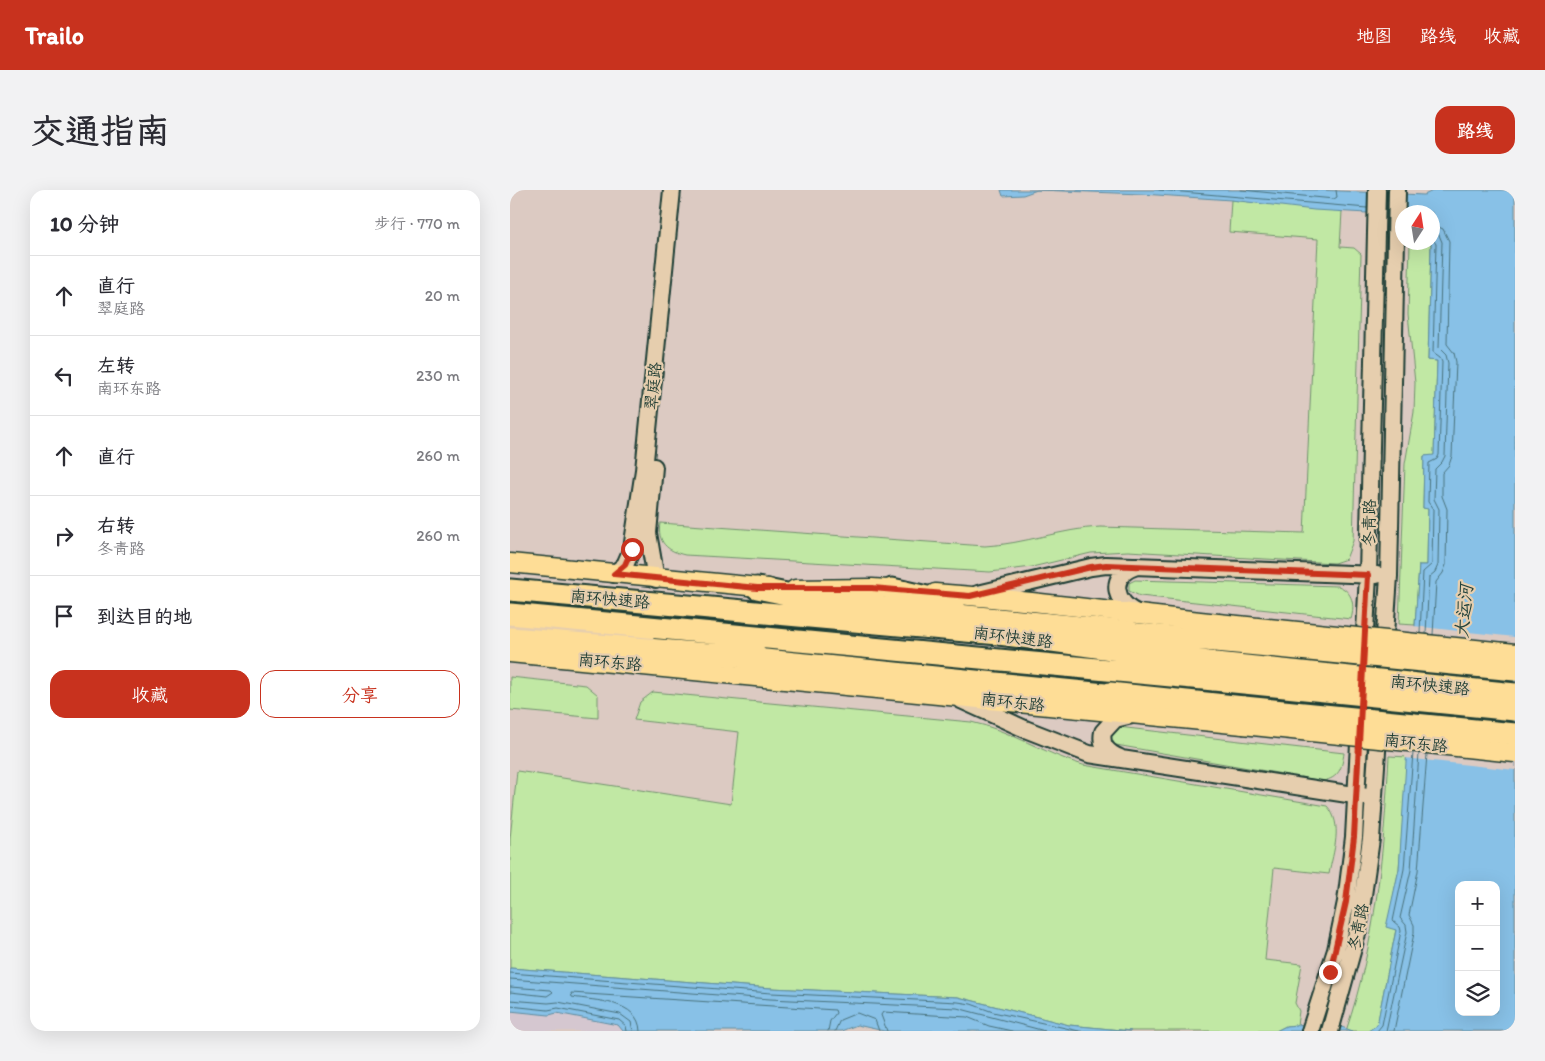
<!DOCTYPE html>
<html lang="zh">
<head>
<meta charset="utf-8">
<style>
	body { margin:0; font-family:Itim,"LXGW WenKai TC",sans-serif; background:#f2f2f3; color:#2b2b33 }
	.controls { position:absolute; right:15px; bottom:15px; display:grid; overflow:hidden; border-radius:10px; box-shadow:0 5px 20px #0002 }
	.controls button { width:45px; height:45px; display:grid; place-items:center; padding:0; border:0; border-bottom:1px solid #e1e1e2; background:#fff; color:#2b2b33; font:25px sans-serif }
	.compass { position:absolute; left:885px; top:15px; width:45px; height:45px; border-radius:50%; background:#fff; box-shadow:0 5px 20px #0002; rotate:12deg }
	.stop { position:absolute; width:15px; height:15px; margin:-11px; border:4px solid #c8321e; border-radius:50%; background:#fff }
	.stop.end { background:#c8321e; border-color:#fff; box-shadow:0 1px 5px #0008 }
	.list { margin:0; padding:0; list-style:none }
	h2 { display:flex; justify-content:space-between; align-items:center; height:65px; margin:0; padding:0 20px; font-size:21px }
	h2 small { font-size:16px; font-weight:400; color:#7c7c81 }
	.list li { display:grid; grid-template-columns:32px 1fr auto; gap:15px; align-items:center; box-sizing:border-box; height:80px; padding:0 20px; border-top:1px solid #e1e1e2 }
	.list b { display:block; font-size:19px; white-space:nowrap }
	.list p { margin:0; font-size:16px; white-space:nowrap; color:#7c7c81 }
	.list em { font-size:16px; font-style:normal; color:#7c7c81 }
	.actions { display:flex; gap:10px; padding:15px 20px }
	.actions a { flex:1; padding:11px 0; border:1px solid #c8321e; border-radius:15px; text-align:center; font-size:18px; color:#c8321e }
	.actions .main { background:#c8321e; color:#fff }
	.icon { flex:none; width:28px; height:28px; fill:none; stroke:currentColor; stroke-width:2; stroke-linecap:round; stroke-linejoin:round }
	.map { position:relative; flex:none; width:1005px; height:841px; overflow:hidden; border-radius:15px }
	header { display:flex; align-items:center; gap:30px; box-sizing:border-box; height:70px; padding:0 25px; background:#c8321e; color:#fff }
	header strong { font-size:24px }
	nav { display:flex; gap:28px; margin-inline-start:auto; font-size:18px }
	.intro { display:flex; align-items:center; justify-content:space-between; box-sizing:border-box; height:120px; padding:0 30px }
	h1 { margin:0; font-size:35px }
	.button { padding:12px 22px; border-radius:15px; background:#c8321e; color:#fff; font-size:18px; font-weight:700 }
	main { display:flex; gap:30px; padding:0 30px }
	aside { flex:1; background:#fff; border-radius:15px; box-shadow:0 5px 20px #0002 }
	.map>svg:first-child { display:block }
</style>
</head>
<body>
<header>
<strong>Trailo</strong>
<nav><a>地图</a><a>路线</a><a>收藏</a></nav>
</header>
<div class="intro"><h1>交通指南</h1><a class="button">路线</a></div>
<main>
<aside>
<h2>10 分钟<small>步行 · 770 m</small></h2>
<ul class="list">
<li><svg class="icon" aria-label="ahead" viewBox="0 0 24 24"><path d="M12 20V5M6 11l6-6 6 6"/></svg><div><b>直行</b><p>翠庭路</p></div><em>20 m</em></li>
<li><svg class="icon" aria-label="left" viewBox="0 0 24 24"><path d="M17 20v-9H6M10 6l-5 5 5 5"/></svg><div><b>左转</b><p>南环东路</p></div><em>230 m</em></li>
<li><svg class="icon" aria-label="ahead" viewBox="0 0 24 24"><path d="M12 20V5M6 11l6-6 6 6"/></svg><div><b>直行</b></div><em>260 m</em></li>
<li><svg class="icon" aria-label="right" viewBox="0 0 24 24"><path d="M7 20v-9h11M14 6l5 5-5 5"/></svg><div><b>右转</b><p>冬青路</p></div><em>260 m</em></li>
<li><svg class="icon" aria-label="arrive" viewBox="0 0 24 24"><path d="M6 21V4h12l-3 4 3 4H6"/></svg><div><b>到达目的地</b></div></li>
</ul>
<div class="actions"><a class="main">收藏</a><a>分享</a></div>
</aside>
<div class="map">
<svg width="1005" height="841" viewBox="0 0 1005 841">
	<rect width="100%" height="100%" fill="#dccac2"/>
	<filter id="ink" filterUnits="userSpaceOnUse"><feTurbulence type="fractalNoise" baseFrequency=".02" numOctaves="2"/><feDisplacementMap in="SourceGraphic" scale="10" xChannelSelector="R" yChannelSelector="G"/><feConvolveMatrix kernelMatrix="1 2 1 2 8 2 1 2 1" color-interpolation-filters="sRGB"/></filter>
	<g filter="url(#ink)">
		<path fill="#d5c7d0" d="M0 821 39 825 47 823 108 835 113 841H0Z"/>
		<path fill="#c1e8a4" stroke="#70926c" d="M721 10 832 21 830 57 844 58 851 64 843 351 836 369 824 373 618 361 581 363 522 377 480 382 175 365C157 361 147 352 150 333L475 356C514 354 551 339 590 337L794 343 808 49 719 42Z
			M900 53H921L918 170 927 171 924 266H914L913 318H918L917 375H909L905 435 889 434 895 274 904 222 905 193 898 124Z
			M625 390 828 396C843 401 845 416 841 429L630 406 619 401V393Z
			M0 487 76 495 88 505V528L0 520Z
			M143 502 461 532C500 540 535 564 573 575L817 616C834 634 823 662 819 684L764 678 755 770 792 774 785 813 789 821 787 835 776 836 766 841H621L559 835 448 807 261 798 0 778V649L7 581 221 614 229 542 124 530 130 512Z
			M608 537 834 563C832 578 829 588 813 591L606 555 601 551 602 540Z
			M879 566 898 567 889 679 877 737 886 739 866 841H836C866 753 874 658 879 566Z"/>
		<path fill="#88c1e7" stroke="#5e8c9f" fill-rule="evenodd" d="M491 0H807L914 5 925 0H1005V841H858L867 835 886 740 876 737 889 679 909 375H917L918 319 913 318 914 266 924 265 927 171 918 170 922 22H892V25L804 20 721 10 632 4 527 0 513 5 493 6ZM949 695H986V822H949Z
			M0 778 261 798 448 807 559 835 621 841H374L347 835 331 841H113L108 835 47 823 39 825 0 821Z
			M817 832 843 841H766L776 836Z"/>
		<path fill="#dccac2" d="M903 436 1005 447V472L901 461Z
			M896 544 1005 555V580L895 568Z"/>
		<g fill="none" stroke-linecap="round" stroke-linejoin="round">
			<path stroke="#49727c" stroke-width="1" d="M649 0 857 18
				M731 0 824 9 827 7 826 0
				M922 34 933 39 939 51 937 154 944 163 946 172 942 266 939 275 932 283V306L937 319 936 375 933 383 926 392 923 445
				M910 443 913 382 922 374 923 319 918 312 919 273 927 269 929 265 932 172 930 168 923 163 926 54 922 48
				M916 444 919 387 925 382 928 375 929 319 924 309 925 279 932 272 935 266 938 173 936 165 929 158 932 52 929 45 922 42
				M0 783 261 803 448 812 461 814 483 822 569 841
				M0 789 260 809 447 818 535 841
				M0 797 41 800 43 802 37 806 0 802
				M0 810 38 813 48 812 110 824 121 832 123 841
				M0 816 38 820 48 818 109 830 116 836 117 841
				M130 841C129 810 85 811 62 807L61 803 325 820 326 823 320 831 318 841
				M325 841 330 830 347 823 365 830 369 841
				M377 841 371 825 373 822 457 827 479 836 502 841
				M867 841 872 835 891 741 890 737 883 731 894 679 903 563
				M876 841 897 742 896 735 890 728 901 680 909 563
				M884 841 904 743V735L899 725 908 681 917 564"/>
			<g stroke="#1f3d34" stroke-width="15">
				<path id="street" d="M0 435 138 449"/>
			</g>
			<g stroke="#1f3d34" stroke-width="20">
				<path id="secondary" d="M144 277 138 343 146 389
					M627 376C597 385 604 414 629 424
					M104 384 115 375 122 359 134 280 162 0
					M468 404 581 377 596 375 867 385
					M451 510 515 539 579 564 857 607
					M610 568C598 563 590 556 593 542L605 529 622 525
					M800 841 826 760 836 712 844 647 858 385 867 0
					M820 841 848 740 861 649 879 386 887 0"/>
			</g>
			<g stroke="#1f3d34" stroke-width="21">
				<path id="primary" d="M0 373 259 398
					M285 399 362 398 394 400
					M425 403C519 410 613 423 708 433
					M0 463 733 535"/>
			</g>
			<g stroke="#1f3d34" stroke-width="25">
				<path id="highway" d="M247 398 316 412 621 442
					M382 399 443 413
					M0 400 489 444 706 473
					M0 424 704 490
					M607 442 706 451
					M0 448 249 468
					M236 468 615 506
					M600 503 734 517"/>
			</g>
			<use href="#street" stroke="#e6ceae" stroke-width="11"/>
			<use href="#secondary" stroke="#e6ceae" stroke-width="16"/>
			<use href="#primary" stroke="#fedd96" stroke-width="18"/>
			<use href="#highway" stroke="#fedd96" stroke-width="21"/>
			<g stroke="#1f3d34" stroke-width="21" stroke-linecap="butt">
				<path id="primary-bridge" d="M708 433 1005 463
					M733 535 1005 563"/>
			</g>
			<g stroke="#1f3d34" stroke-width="25" stroke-linecap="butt">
				<path id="highway-bridge" d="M706 451 1005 480
					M706 473 1005 504
					M704 490 1005 520
					M734 517 1005 544"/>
			</g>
			<use href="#primary-bridge" stroke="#fedd96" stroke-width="18"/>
			<use href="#highway-bridge" stroke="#fedd96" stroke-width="21"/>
		</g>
	</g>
	<g fill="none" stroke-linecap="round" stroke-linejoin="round" filter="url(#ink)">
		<path stroke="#c8321e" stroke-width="6" d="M122 359 115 375 104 384 247 398H362L460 406 581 377 596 375 858 385 844 647 836 712 820 782"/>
	</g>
	<g text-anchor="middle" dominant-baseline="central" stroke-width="4.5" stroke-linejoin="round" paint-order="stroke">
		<g font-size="16" fill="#1f3d34" stroke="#e6ceae">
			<text transform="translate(143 196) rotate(-84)">翠庭路</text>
			<text transform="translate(859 333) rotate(-89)">冬青路</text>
			<text transform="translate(100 409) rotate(5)">南环快速路</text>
			<text transform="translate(503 447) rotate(7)">南环快速路</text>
			<text transform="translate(100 472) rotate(5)">南环东路</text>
			<text transform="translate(920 495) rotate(6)">南环快速路</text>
			<text transform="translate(503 512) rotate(6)">南环东路</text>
			<text transform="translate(906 553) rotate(6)">南环东路</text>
			<text transform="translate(848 737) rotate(-78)">冬青路</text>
		</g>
		<g font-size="18" font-style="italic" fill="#24443d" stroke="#e6ceae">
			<text transform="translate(954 421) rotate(-85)">大运河</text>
		</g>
	</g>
</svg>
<div class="controls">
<button>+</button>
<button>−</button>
<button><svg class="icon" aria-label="layers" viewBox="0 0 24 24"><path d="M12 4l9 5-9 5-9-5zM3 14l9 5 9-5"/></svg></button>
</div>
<svg class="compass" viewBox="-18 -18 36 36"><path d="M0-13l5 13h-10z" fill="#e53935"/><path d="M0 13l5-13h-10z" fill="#7c7c81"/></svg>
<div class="stop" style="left:122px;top:359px"></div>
<div class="stop end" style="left:820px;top:782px"></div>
</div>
</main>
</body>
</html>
